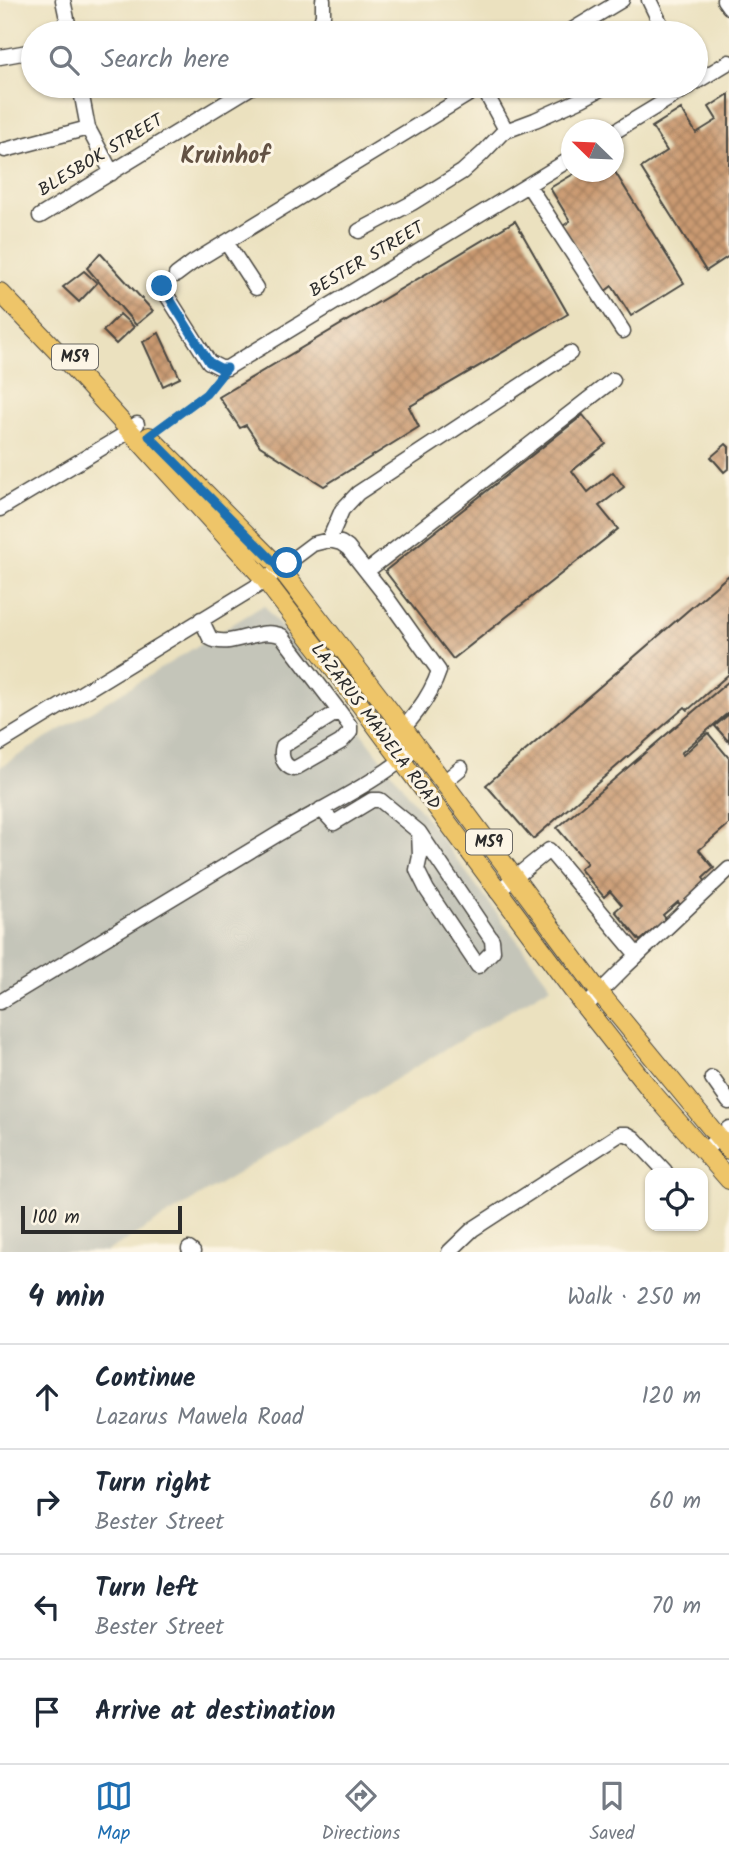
<!DOCTYPE html>
<html lang="en">
<head>
<meta charset="utf-8">
<style>
	body { margin:0; font-family:Kalam,sans-serif; background:#f6f6f7; color:#1f2937 }
	.controls { position:absolute; right:21px; bottom:21px; display:grid; overflow:hidden; border-radius:14px; box-shadow:0 2px 5px #0004 }
	.controls button { width:63px; height:63px; display:grid; place-items:center; padding:0; border:0; border-bottom:2px solid #e0e1e3; background:#fff; color:#1f2937; font:35px sans-serif }
	.compass { position:absolute; left:561px; top:119px; width:63px; height:63px; border-radius:50%; background:#fff; box-shadow:0 2px 5px #0004; rotate:293deg }
	.scale { position:absolute; left:21px; bottom:18px; width:161px; box-sizing:border-box; padding-left:7px; border:4px solid #2b2b2b; border-top:0; font-size:19px; line-height:24px; white-space:nowrap; color:#2b2b2b; -webkit-text-stroke:5px #fcf5e5; paint-order:stroke }
	.stop { position:absolute; width:21px; height:21px; margin:-16px; border:5px solid #1f6fb2; border-radius:50%; background:#fff }
	.stop.end { background:#1f6fb2; border-color:#fff; box-shadow:0 2px 7px #0008 }
	.list { margin:0; padding:0; list-style:none }
	h2 { display:flex; justify-content:space-between; align-items:center; height:91px; margin:0; padding:0 28px; font-size:30px }
	h2 small { font-size:23px; font-weight:400; color:#747a83 }
	.list li { display:grid; grid-template-columns:46px 1fr auto; gap:21px; align-items:center; box-sizing:border-box; height:105px; padding:0 28px; border-top:2px solid #e0e1e3 }
	.list b { display:block; font-size:26px; white-space:nowrap }
	.list p { margin:0; font-size:23px; white-space:nowrap; color:#747a83 }
	.list em { font-size:23px; font-style:normal; color:#747a83 }
	.icon { flex:none; width:38px; height:38px; fill:none; stroke:currentColor; stroke-width:2; stroke-linecap:round; stroke-linejoin:round }
	.map { position:relative; flex:none; width:729px; height:1252px; overflow:hidden }
	.search { position:absolute; background:#fff; box-shadow:0 2px 5px #0004; left:21px; right:21px; top:21px; height:77px; display:flex; align-items:center; gap:18px; box-sizing:border-box; padding:0 24px; border-radius:38px; color:#747a83; font-size:26px }
	.sheet { height:511px; background:#fff }
	nav { display:flex; justify-content:space-around; align-items:center; box-sizing:border-box; height:98px; border-top:2px solid #e0e1e3; background:#fff; font-size:19px; color:#747a83 }
	nav a { display:grid; justify-items:center; gap:4px }
	nav .on { color:#1f6fb2 }
	.map>svg:first-child { display:block }
</style>
</head>
<body>
<div class="map">
<svg width="729" height="1252" viewBox="0 0 729 1252">
	<defs>
		<pattern id="building-cross-hatch" width="8" height="8" patternUnits="userSpaceOnUse" patternTransform="scale(1.75)"><rect width="8" height="8" fill="#ca9a71"/><path d="M0 0l8 8M0 8l8-8" fill="none" stroke="#a47e5d"/></pattern>
	</defs>
	<rect width="100%" height="100%" fill="#fcf5e5"/>
	<filter id="ink" filterUnits="userSpaceOnUse"><feTurbulence type="fractalNoise" baseFrequency=".0143" numOctaves="2"/><feDisplacementMap in="SourceGraphic" scale="14" xChannelSelector="R" yChannelSelector="G"/><feConvolveMatrix kernelMatrix="1 2 1 2 8 2 1 2 1" color-interpolation-filters="sRGB"/></filter>
	<filter id="wash" filterUnits="userSpaceOnUse"><feTurbulence type="fractalNoise" baseFrequency=".00686" numOctaves="4" result="noise"/><feDisplacementMap in="SourceGraphic" scale="28" xChannelSelector="R" yChannelSelector="G"/><feGaussianBlur stdDeviation="1.57" result="paint"/><feColorMatrix in="noise" values="0 0 0 0 0 0 0 0 0 0 0 0 0 0 0 0 0 1.4 0 .05"/><feComposite in="paint" operator="in"/></filter>
	<g filter="url(#wash)">
		<rect width="100%" height="100%" fill="#ebe1bf"/>
		<path fill="#c4c5b9" d="M264 605 382 759 551 986 106 1252H0V767Z"/>
		<g id="blocks">
			<path fill="url(#building-cross-hatch)" d="M729 94V256L706 271 641 168 667 151 652 127 681 109 696 133 717 120 709 107Z
				M577 172H615L684 283 631 316 612 286 604 292 563 226 570 221 550 188Z
				M515 221 568 314 409 407 419 427 324 486 260 446 246 425 240 428 219 397Z
				M100 253 153 311 136 325 87 268Z
				M84 271 97 283 79 302 63 287Z
				M120 314 134 327 116 344 103 331Z
				M159 333 180 378 163 386 143 342Z
				M583 415 606 444 572 471 588 492 613 472 624 487 599 506 618 529 453 659 385 571Z
				M726 444 729 447V468L724 472 711 457Z
				M729 575V674L688 710 685 707 533 839 486 785Z
				M729 681V712L681 753 683 755 708 733 729 758V824L699 850 714 868 703 878 709 886 683 908 678 902 663 915 666 919 640 941 615 911 622 905 610 891 604 897 580 869 587 863 557 828Z
				M729 714V742L715 726Z"/>
		</g>
	</g>
	<g filter="url(#ink)">
		<use href="#blocks" fill-opacity="0" stroke="#484641" stroke-width="2"/>
		<g fill="none" stroke-linecap="round" stroke-linejoin="round">
			<g stroke="#484641" stroke-width="17">
				<path id="minor" d="M63 0 70 33
					M649 0 665 33
					M724 0 729 7
					M318 33 323 15V0
					M567 33 622 0
					M0 57 33 51
					M696 82 729 62
					M80 86 88 128 112 173
					M614 132 690 86
					M5 150 88 128
					M528 185 623 331
					M40 216 253 86
					M359 231 412 203 462 172 482 154 503 132 535 120 582 99 606 86
					M226 242 256 288
					M176 275 192 263 482 86 506 130
					M161 286 209 362 221 368H227L572 158
					M0 509 130 431 137 424
					M329 540 342 510 358 493 570 353
					M367 571 613 380
					M201 619 210 638C230 650 260 625 282 636L339 711 350 726V732L341 742 294 769C283 766 280 756 283 746L339 711
					M0 743 257 586 313 544 329 540 341 543 348 548 385 595 439 671C430 698 409 725 387 743
					M444 782 461 768
					M321 809 334 823 372 800H380L419 832 492 940 493 951 478 966 427 890 417 870 420 856 419 832
					M497 892 549 850 637 955
					M0 1002C93 946 185 890 278 834 325 806 376 783 418 747
					M585 1007 625 967 729 869
					M712 1078 729 1102
					M703 1152 729 1128
					M189 1249 193 1252
					M449 1252 473 1229 620 1134H627L634 1138 665 1171"/>
			</g>
			<g stroke="#484641" stroke-width="20">
				<path id="major" d="M0 292 72 367 265 580 338 675 585 1007 652 1092 729 1180
					M149 436 281 569 404 729 600 993 729 1150"/>
			</g>
			<path stroke="#484641" stroke-width="2" stroke-dasharray="2 5" stroke-linecap="butt" d="M161 427 206 394 218 379"/>
			<use href="#minor" stroke="#fff" stroke-width="14"/>
			<use href="#major" stroke="#eec569" stroke-width="18"/>
		</g>
	</g>
	<g fill="none" stroke-linecap="round" stroke-linejoin="round" filter="url(#ink)">
		<path stroke="#1f6fb2" stroke-width="9" d="M162 286 209 362 220 368H227L206 394 149 436 281 569 287 563"/>
	</g>
	<g text-anchor="middle" dominant-baseline="central" stroke-width="6" stroke-linejoin="round" paint-order="stroke">
		<g fill="#fcf5e5" stroke="#6a6863" stroke-width="2">
			<rect x="52" y="344.5" width="46" height="25" rx="5"/>
			<rect x="466" y="829.5" width="46" height="25" rx="5"/>
		</g>
		<g font-size="16" font-weight="bold" fill="#2b2b2b">
			<text x="75" y="357">M59</text>
			<text x="489" y="842">M59</text>
		</g>
		<g font-size="18" fill="#2b2b2b" stroke="#fcf5e5">
			<text transform="translate(101 156) rotate(-31)">BLESBOK STREET</text>
			<text transform="translate(367 260) rotate(-31)">BESTER STREET</text>
			<text transform="translate(375 727) rotate(53)">LAZARUS MAWELA ROAD</text>
		</g>
		<g font-size="24" font-weight="bold" fill="#635244" stroke="#fcf5e5">
			<text x="225" y="156">Kruinhof</text>
		</g>
	</g>
</svg>
<div class="controls">
<button><svg class="icon" aria-label="locate" viewBox="0 0 24 24"><circle cx="12" cy="12" r="6"/><path d="M12 2v4M12 18v4M2 12h4M18 12h4"/></svg></button>
</div>
<svg class="compass" viewBox="-18 -18 36 36"><path d="M0-13l5 13h-10z" fill="#e53935"/><path d="M0 13l5-13h-10z" fill="#747a83"/></svg>
<div class="scale">100 m</div>
<div class="stop" style="left:287px;top:563px"></div>
<div class="stop end" style="left:162px;top:286px"></div>
<div class="search"><svg class="icon" aria-label="search" viewBox="0 0 24 24"><circle cx="10" cy="10" r="6"/><path d="M15 15l6 6"/></svg>Search here</div>
</div>
<section class="sheet">
<h2>4 min<small>Walk · 250 m</small></h2>
<ul class="list">
<li><svg class="icon" aria-label="ahead" viewBox="0 0 24 24"><path d="M12 20V5M6 11l6-6 6 6"/></svg><div><b>Continue</b><p>Lazarus Mawela Road</p></div><em>120 m</em></li>
<li><svg class="icon" aria-label="right" viewBox="0 0 24 24"><path d="M7 20v-9h11M14 6l5 5-5 5"/></svg><div><b>Turn right</b><p>Bester Street</p></div><em>60 m</em></li>
<li><svg class="icon" aria-label="left" viewBox="0 0 24 24"><path d="M17 20v-9H6M10 6l-5 5 5 5"/></svg><div><b>Turn left</b><p>Bester Street</p></div><em>70 m</em></li>
<li><svg class="icon" aria-label="arrive" viewBox="0 0 24 24"><path d="M6 21V4h12l-3 4 3 4H6"/></svg><div><b>Arrive at destination</b></div></li>
</ul>
</section>
<nav>
<a class="on"><svg class="icon" aria-label="map" viewBox="0 0 24 24"><path d="M3 6l6-2 6 2 6-2v14l-6 2-6-2-6 2zM9 4v14M15 6v14"/></svg>Map</a>
<a><svg class="icon" aria-label="directions" viewBox="0 0 24 24"><path d="M12 3l9 9-9 9-9-9zM9 14v-3h6M13 9l2 2-2 2"/></svg>Directions</a>
<a><svg class="icon" aria-label="saved" viewBox="0 0 24 24"><path d="M7 4h10v16l-5-4-5 4z"/></svg>Saved</a>
</nav>
</body>
</html>
